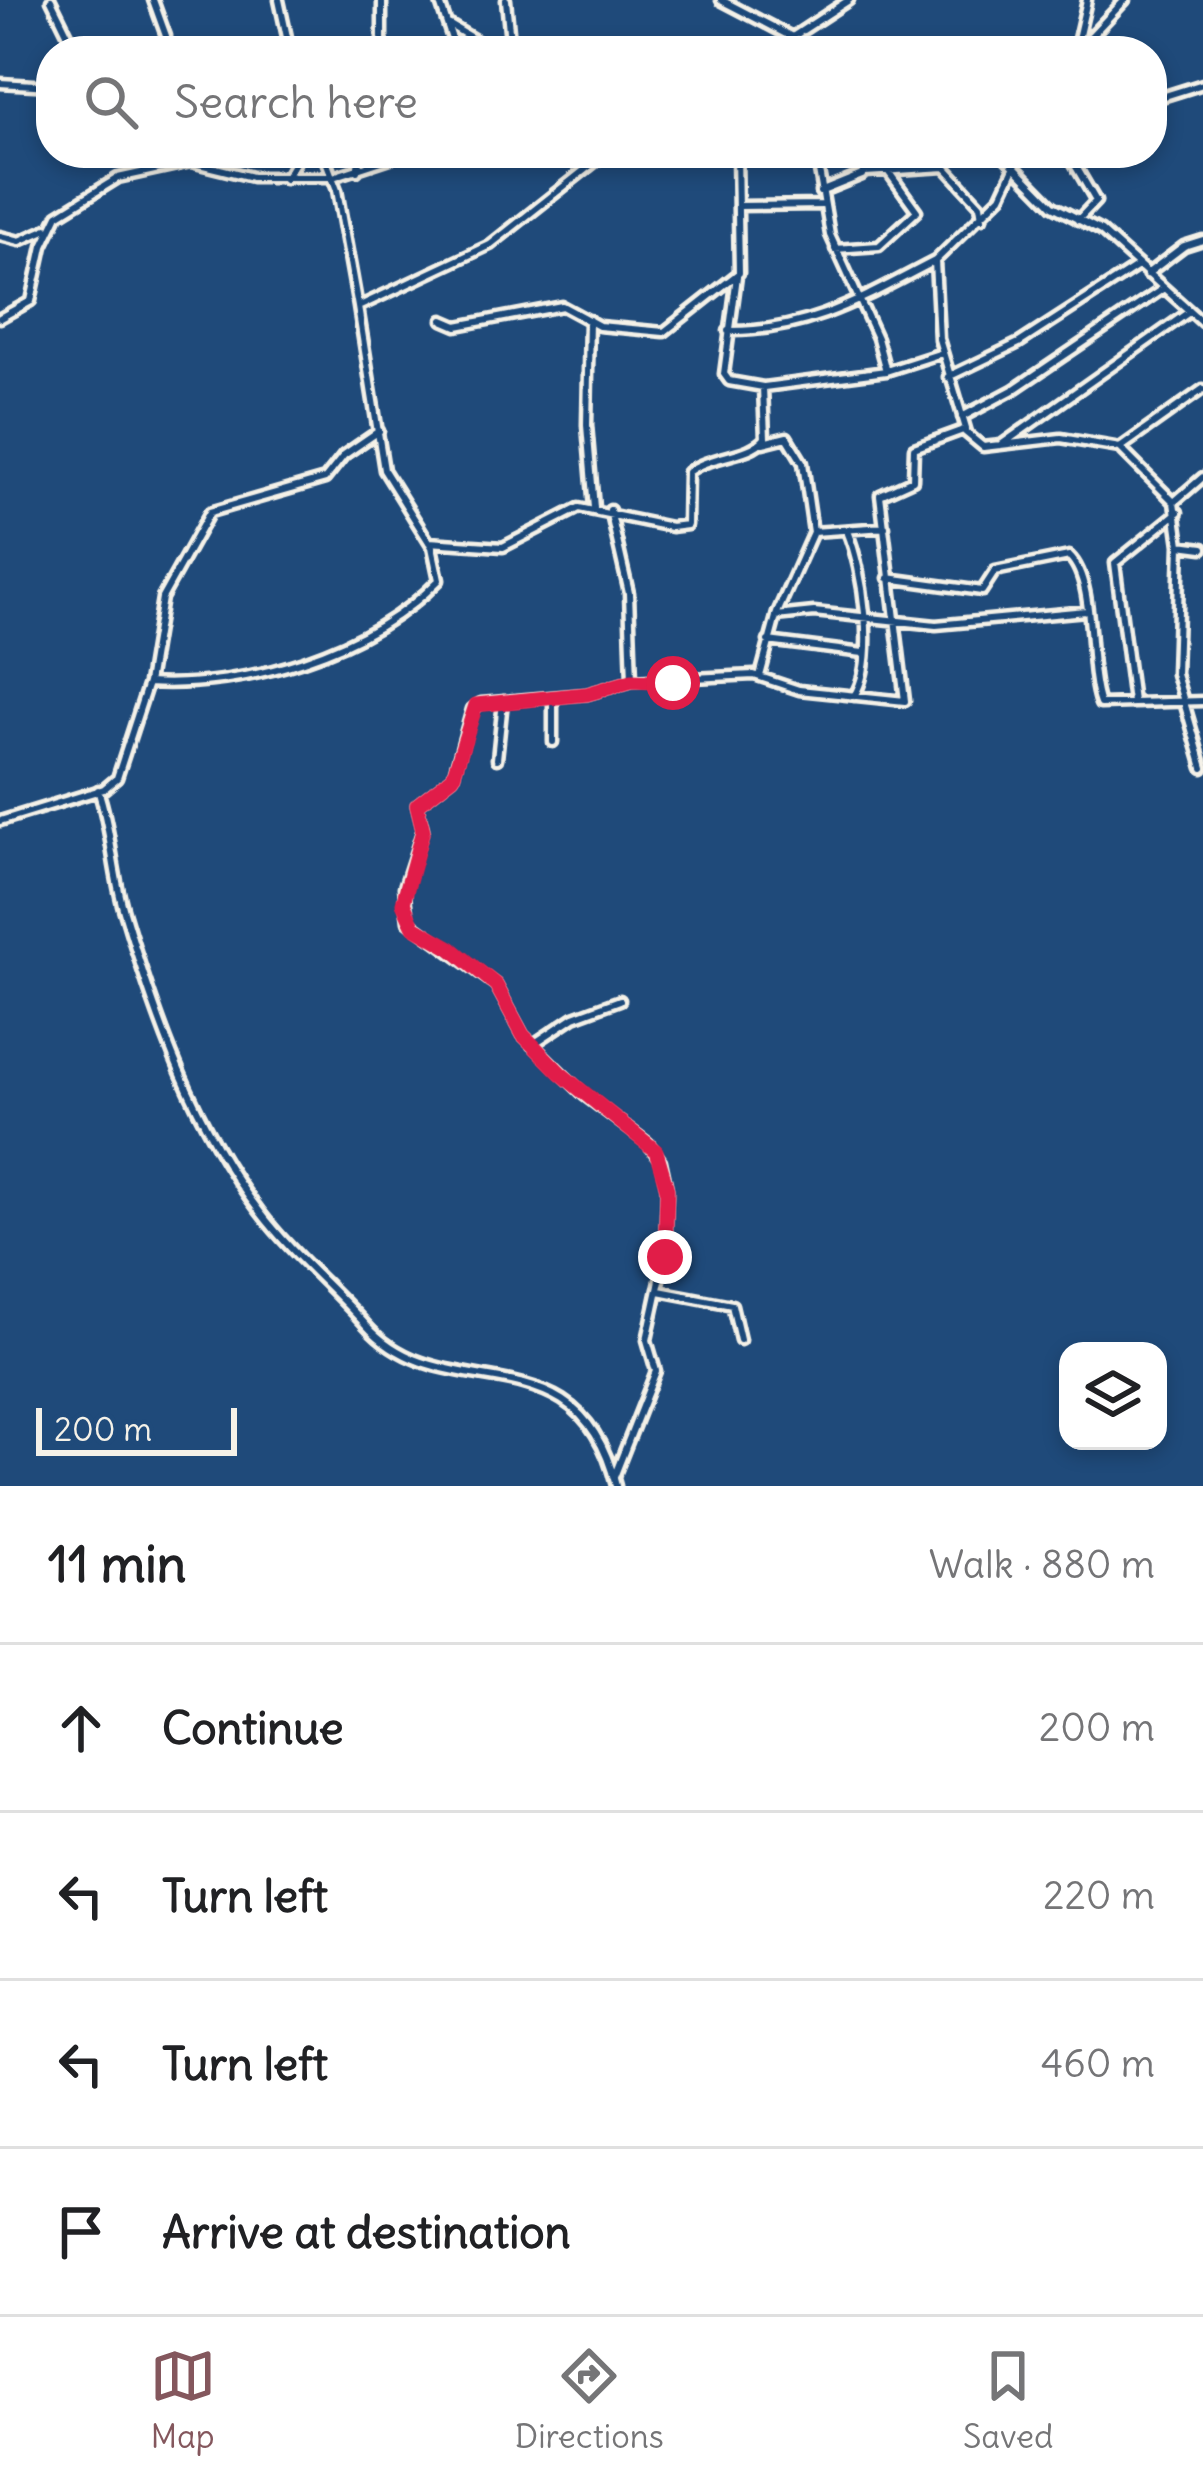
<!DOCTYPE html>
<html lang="en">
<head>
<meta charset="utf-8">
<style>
	body { margin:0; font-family:Delius,sans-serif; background:#f6f6f6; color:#202124 }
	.controls { position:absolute; right:36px; bottom:36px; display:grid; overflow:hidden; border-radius:24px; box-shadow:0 6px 18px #0003 }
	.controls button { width:108px; height:108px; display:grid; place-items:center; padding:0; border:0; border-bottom:3px solid #e0e0e0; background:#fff; color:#202124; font:60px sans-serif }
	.scale { position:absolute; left:36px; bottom:30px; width:201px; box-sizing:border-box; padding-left:12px; border:6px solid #f4f1e8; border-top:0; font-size:33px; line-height:42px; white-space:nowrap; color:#f4f1e8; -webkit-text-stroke:9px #1f4a7a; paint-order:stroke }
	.stop { position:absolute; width:36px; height:36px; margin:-27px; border:9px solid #e11d48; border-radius:50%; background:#fff }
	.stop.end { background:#e11d48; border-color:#fff; box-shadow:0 3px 12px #0008 }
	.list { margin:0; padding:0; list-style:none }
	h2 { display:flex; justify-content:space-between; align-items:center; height:156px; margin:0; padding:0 48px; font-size:51px }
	h2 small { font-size:39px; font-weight:400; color:#757577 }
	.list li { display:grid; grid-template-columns:78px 1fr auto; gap:36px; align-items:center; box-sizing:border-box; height:168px; padding:0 48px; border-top:3px solid #e0e0e0 }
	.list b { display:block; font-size:45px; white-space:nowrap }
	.list em { font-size:39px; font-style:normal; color:#757577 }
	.icon { flex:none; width:66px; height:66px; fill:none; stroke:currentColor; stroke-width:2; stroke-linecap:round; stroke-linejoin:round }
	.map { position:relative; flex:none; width:1203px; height:1486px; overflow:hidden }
	.search { position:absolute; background:#fff; box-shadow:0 6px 18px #0003; left:36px; right:36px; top:36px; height:132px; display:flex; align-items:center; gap:30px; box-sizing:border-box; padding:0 42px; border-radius:48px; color:#757577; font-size:45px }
	.sheet { height:828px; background:#fff }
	nav { display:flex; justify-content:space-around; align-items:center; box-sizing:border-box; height:168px; border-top:3px solid #e0e0e0; background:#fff; font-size:33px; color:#757577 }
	nav a { display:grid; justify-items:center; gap:6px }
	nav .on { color:#84575d }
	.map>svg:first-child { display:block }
</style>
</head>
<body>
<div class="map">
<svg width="1203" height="1486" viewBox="0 0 1203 1486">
	<rect width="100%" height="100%" fill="#1f4a7a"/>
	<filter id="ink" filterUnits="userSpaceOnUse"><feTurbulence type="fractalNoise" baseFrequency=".00833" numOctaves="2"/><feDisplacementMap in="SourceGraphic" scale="24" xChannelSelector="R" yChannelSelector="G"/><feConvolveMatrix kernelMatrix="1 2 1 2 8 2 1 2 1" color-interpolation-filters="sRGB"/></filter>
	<g filter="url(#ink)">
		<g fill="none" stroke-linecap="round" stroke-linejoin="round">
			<g stroke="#f4f1e8" stroke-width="15">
				<path id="street" d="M51 0 76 51
					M153 0 166 36 164 51
					M279 0 290 51
					M439 0 456 51
					M506 0 511 51
					M721 0 792 37
					M450 25 493 51
					M788 40 812 51
					M1076 48 1087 0
					M382 51V0
					M771 51 849 0
					M1077 51 1125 0
					M0 83 51 86
					M1152 100 1203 84
					M148 153 177 162
					M323 153 337 190 358 307
					M816 153 830 235 877 338 886 371
					M1001 153 1053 206 1101 231 1203 323
					M1068 153 1096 201 1078 220
					M357 171 361 153
					M865 172 945 167 980 205 982 218
					M285 179 301 153
					M820 192 862 175 869 153
					M739 206 822 205
					M0 236 20 241 47 229
					M835 249 879 246 917 211 885 167
					M1147 274 1184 246 1203 240
					M0 318 31 301 43 246 58 215 118 178 191 162 252 177H333L406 153
					M443 320 457 326 562 306 599 326 664 332 739 273 737 153
					M589 320 587 425 594 508
					M728 331C809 332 865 297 935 261
					M948 377 1019 343 1138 266
					M764 387 886 371 942 353
					M962 417 1013 390 1164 288
					M965 432 983 447 1061 438 1120 448 1174 502 1180 545 1176 674 1203 768
					M1001 445 1189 312
					M1120 448 1203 389
					M1174 502 1203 477
					M610 510 629 593 632 681
					M847 531C863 569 877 660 854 696
					M813 532 885 527
					M429 542 503 547 579 508 671 527 687 525 688 472C710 455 750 457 765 438L763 387 729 381 724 374 737 276
					M1180 545 1203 548
					M888 578 982 591 995 571 1069 556C1097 582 1086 666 1100 704L1203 701
					M776 616 814 612 936 625 1086 611
					M768 641 863 653
					M760 676 777 613 813 532 803 463 787 437 763 443
					M148 683C245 689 370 652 439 580L432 547 384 470 358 307 490 245 606 153
					M1133 702 1115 563 1178 512
					M553 742V697
					M497 759 503 701
					M98 790C112 830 112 874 125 915 156 1019 193 1125 260 1212 291 1253 332 1287 366 1325 445 1414 578 1329 616 1486
					M0 821 104 789 117 778 148 683 162 598 210 512 325 479 344 455 379 431
					M532 1045 574 1017 620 1000
					M659 1291 732 1305 740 1340
					M614 1477 656 1371 647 1340 665 1257 667 1189 661 1161 648 1143 584 1095 523 1035 496 985 408 921 404 887 423 829 417 805 453 777 472 709 481 703 587 694 632 681 754 675 799 690 905 701 880 495 913 480 914 448 966 429 939 339 935 261 1001 196 1021 153"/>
			</g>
			<use href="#street" stroke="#1f4a7a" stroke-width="6"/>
		</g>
	</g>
	<g fill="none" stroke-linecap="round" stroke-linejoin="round" filter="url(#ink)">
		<path stroke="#e11d48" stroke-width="15" d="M665 1257 667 1189 656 1151 560 1073 523 1035 496 985 451 948 414 927 403 903 423 830 417 805 453 777 476 705 587 694 632 681 673 683"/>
	</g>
</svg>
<div class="controls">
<button><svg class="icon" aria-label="layers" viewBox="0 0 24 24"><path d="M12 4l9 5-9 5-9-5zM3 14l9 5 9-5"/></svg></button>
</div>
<div class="scale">200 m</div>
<div class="stop" style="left:673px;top:683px"></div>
<div class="stop end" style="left:665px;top:1257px"></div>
<div class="search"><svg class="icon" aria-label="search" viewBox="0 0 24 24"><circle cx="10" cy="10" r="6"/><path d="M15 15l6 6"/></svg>Search here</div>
</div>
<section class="sheet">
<h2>11 min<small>Walk · 880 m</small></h2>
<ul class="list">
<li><svg class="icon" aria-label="ahead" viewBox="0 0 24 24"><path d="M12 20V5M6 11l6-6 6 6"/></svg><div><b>Continue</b></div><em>200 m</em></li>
<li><svg class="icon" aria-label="left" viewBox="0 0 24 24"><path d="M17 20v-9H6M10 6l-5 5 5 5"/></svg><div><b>Turn left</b></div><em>220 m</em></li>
<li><svg class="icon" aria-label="left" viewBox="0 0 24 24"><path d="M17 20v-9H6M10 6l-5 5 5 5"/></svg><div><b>Turn left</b></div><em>460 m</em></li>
<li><svg class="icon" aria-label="arrive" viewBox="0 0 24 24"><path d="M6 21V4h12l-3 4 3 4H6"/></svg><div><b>Arrive at destination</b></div></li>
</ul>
</section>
<nav>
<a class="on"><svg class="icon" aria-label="map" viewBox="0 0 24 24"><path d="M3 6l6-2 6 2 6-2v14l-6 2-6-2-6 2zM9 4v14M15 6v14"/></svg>Map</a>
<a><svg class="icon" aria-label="directions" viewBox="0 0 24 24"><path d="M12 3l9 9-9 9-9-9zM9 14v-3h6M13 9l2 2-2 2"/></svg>Directions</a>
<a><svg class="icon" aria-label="saved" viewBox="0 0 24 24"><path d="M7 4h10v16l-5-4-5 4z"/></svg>Saved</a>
</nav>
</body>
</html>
